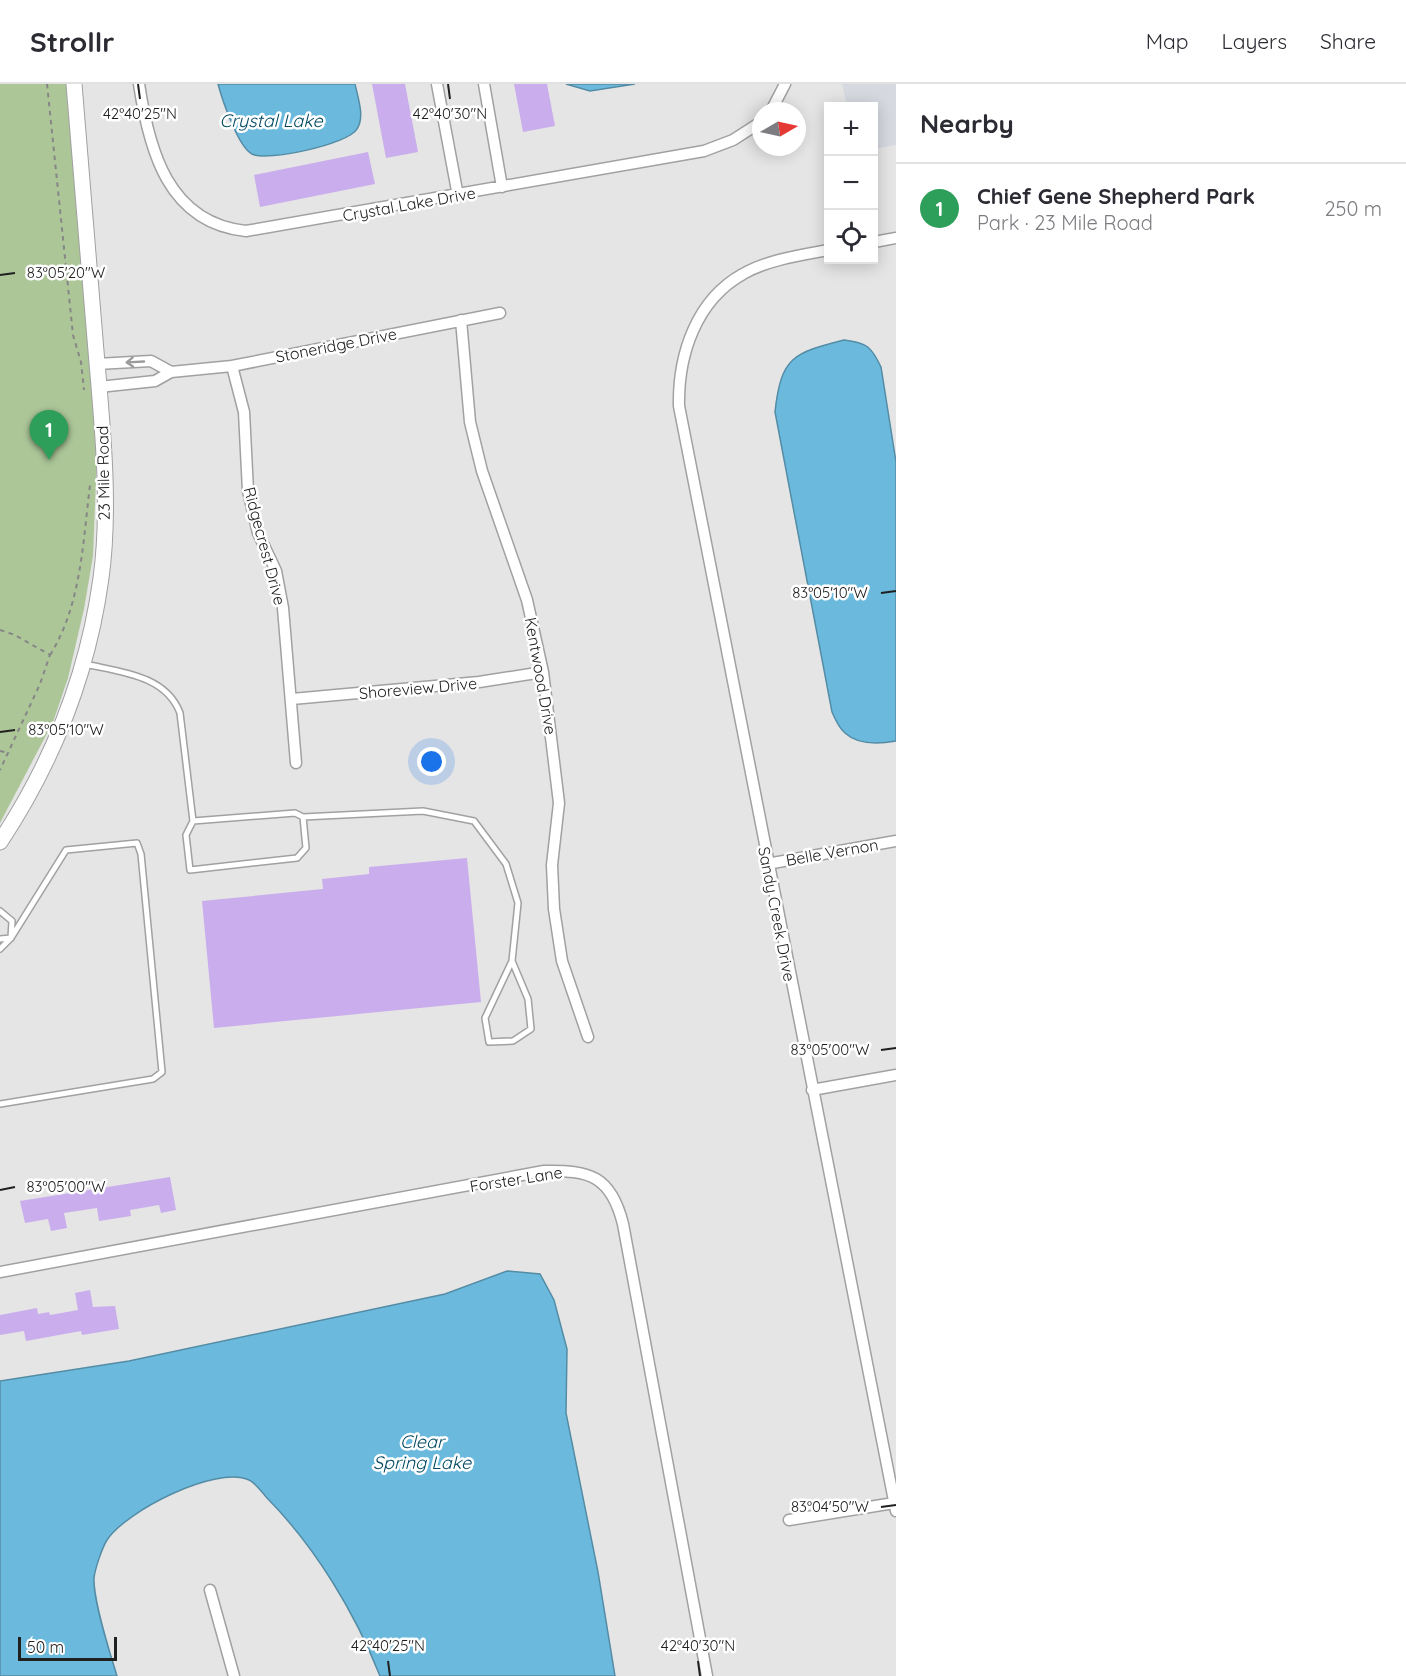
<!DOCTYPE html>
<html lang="en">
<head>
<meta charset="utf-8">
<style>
	body { margin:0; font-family:Quicksand,sans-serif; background:#f7f7f7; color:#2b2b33 }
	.controls { position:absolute; right:18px; top:18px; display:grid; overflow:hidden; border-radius:0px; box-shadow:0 3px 15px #0003 }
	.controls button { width:54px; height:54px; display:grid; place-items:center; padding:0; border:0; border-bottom:2px solid #e1e1e2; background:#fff; color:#2b2b33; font:30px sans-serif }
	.compass { position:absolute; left:752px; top:18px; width:54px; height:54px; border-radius:50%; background:#fff; box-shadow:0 3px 15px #0003; rotate:81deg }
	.scale { position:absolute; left:18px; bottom:15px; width:99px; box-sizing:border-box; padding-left:6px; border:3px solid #202021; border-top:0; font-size:16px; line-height:21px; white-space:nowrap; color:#202021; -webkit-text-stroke:4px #fff; paint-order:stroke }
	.you { position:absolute; left:432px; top:678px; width:21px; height:21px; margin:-15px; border:4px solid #fff; border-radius:50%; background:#1a73e8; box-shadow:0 0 0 9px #1a73e833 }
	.badge { display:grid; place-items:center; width:39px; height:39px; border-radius:50%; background:#ea580c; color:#fff; font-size:20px; font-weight:700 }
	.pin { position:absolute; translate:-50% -50px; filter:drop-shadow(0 2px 3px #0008) }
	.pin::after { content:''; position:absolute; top:32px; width:21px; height:18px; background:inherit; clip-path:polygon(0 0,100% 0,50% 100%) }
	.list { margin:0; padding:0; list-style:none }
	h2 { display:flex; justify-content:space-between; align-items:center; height:78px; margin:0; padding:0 24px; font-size:26px }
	h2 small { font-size:20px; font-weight:400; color:#7c7c81 }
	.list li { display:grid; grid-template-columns:39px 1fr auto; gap:18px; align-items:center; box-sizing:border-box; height:90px; padding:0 24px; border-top:2px solid #e1e1e2 }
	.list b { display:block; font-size:22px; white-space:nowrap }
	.list p { margin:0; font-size:20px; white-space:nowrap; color:#7c7c81 }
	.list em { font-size:20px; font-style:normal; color:#7c7c81 }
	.icon { flex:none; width:33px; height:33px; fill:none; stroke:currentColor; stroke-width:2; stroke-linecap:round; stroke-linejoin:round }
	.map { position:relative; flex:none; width:896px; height:1592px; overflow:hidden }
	header { display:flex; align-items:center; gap:36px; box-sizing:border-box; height:84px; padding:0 30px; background:#fff; border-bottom:2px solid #e1e1e2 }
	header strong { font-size:28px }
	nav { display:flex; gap:33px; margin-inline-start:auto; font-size:21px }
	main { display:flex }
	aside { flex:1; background:#fff }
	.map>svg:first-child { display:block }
</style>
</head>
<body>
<header>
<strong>Strollr</strong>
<nav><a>Map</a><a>Layers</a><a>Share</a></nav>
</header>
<main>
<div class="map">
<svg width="896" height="1592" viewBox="0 0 896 1592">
	<rect width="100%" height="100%" fill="#e5e5e6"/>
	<path fill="#d7d9e1" d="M842 0H896V61L874 65V22H847Z"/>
	<path fill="#acc698" d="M0 0H66L98 346 93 472 84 525 68 594 53 638 0 739Z"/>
	<path fill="#6bbadd" stroke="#548ca5" stroke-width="1.5" d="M218 0H355C358 14 365 33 357 45 349 60 266 78 252 70 238 63 222 15 218 0Z
		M566 0H635L590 7Z
		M844 256C867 259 871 262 881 283L896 378V657C880 660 858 661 845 649 839 644 835 635 832 628L775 328C781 272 794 269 844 256Z
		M507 1187 540 1190 554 1216 567 1265 566 1329 598 1488 615 1592H380C355 1529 316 1464 268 1415 263 1410 256 1399 249 1396 216 1381 126 1427 107 1456 102 1464 95 1485 94 1494 93 1517 110 1569 117 1592H0V1297L129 1277 445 1210Z"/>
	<path fill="#caadec" d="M372 0H405L418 68 386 74Z
		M514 0H547L555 42 523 48Z
		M368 68 375 100 260 123 254 91Z
		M467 774 481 918 214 944 202 817 323 805 322 795 369 790V783Z
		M170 1093 176 1126 161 1129 159 1121 130 1126 131 1132 99 1137 97 1124 64 1129 67 1144 51 1147 48 1135 25 1139 20 1117Z
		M90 1206 93 1223 115 1222 119 1245 82 1251 81 1247 26 1257 24 1247 0 1251V1231L37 1224 38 1230 49 1228 50 1231 78 1226 75 1209Z"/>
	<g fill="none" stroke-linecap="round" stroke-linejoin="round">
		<g stroke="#a1a1a3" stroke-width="8">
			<path id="lane" d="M85 580C120 588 166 591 180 629L193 737 295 729 303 733 306 764 297 774 190 786 186 751 193 737
				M303 733 423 727 474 737 506 780 518 819 512 877 485 934 489 958 513 957 531 945 528 915 512 877
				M0 827 12 837 11 854 0 855
				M0 865 11 854 66 766 137 759 141 770 162 988 153 995 0 1020"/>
		</g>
		<g stroke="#a1a1a3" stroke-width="13">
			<path id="street" d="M139 0C149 66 168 139 246 147L704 67 733 56 761 38
				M437 0 458 112
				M484 0 502 103
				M771 27 785 0
				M874 158 896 154
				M828 166C801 171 767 176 743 190 696 216 678 271 679 322L896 1427
				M461 236 470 338 482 387 527 516 543 588 559 719 552 781 554 825 562 877 588 953
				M97 280 151 277 171 288
				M232 282 244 328 248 407 258 449 276 487 283 524 296 679
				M99 303 155 297 171 288 232 282 500 229
				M292 615 479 598 543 588
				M767 780 896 757
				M812 1006 896 991
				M0 1188 544 1087C590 1086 611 1092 623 1140L707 1592
				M789 1436 894 1419
				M210 1506 234 1592"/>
		</g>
		<g stroke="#a1a1a3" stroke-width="17">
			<path id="secondary" d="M0 758C53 678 88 589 101 494 111 422 102 339 96 267 89 178 81 89 74 0"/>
		</g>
		<path stroke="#868687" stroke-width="2" stroke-dasharray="4.5 4.5" stroke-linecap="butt" d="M47 0 73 251 81 278 84 306
			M0 546 15 551 50 571 40 600 0 686
			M50 571C81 522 83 458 90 401
			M0 667 9 669"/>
		<use href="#lane" stroke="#fff" stroke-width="5"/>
		<use href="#street" stroke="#fff" stroke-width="10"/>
		<use href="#secondary" stroke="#fff" stroke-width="15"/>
	</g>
	<defs><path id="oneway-shaft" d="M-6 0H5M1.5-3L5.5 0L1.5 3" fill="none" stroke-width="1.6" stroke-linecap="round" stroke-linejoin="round" transform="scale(1.5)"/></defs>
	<use stroke="#9b9b9b" href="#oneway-shaft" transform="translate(135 278) rotate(177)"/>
	<path fill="none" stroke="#202021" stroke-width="2" d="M138 0 140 15M448 0 450 15M0 191 15 189M881 509 896 507M0 648 15 646M881 966 896 964M0 1106 15 1103M881 1423 896 1421M388 1577 390 1592M698 1577 700 1592"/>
	<g text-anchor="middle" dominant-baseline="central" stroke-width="5" stroke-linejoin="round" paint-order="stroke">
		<g font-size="16" fill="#202021" stroke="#fff">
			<text transform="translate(409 120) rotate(-10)">Crystal Lake Drive</text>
			<text transform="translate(336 261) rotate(-11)">Stoneridge Drive</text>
			<text transform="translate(103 389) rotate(-91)">23 Mile Road</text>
			<text transform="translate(265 462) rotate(75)">Ridgecrest Drive</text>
			<text transform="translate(541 592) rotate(80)">Kentwood Drive</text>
			<text transform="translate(418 604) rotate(-5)">Shoreview Drive</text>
			<text transform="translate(832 768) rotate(-10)">Belle Vernon</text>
			<text transform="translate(777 830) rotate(79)">Sandy Creek Drive</text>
			<text transform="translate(516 1095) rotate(-9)">Forster Lane</text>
		</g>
		<g font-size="18" font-style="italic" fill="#004860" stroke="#fff">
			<text x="271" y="36">Crystal Lake</text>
			<text x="422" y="1357">Clear<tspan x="422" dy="21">Spring Lake</tspan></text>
		</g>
	</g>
	<g font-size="15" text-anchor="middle" fill="#202021" stroke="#fff" stroke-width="5" stroke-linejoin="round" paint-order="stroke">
		<text x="140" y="35">42°40'25"N</text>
		<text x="450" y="35">42°40'30"N</text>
		<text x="66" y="194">83°05'20"W</text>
		<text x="830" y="514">83°05'10"W</text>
		<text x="66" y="651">83°05'10"W</text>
		<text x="830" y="971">83°05'00"W</text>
		<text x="66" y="1108">83°05'00"W</text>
		<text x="830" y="1428">83°04'50"W</text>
		<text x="388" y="1567">42°40'25"N</text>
		<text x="698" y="1567">42°40'30"N</text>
	</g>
</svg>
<div class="controls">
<button>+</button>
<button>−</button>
<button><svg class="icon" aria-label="locate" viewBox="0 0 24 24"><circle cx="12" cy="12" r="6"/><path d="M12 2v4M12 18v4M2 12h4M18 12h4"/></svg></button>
</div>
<svg class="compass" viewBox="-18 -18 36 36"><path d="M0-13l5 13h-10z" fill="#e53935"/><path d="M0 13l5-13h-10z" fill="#7c7c81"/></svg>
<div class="scale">50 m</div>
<div class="you"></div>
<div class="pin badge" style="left:49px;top:376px;background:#2e9e5b">1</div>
</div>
<aside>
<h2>Nearby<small></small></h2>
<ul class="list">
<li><span class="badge" style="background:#2e9e5b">1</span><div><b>Chief Gene Shepherd Park</b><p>Park · 23 Mile Road</p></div><em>250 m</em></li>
</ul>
</aside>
</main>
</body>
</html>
